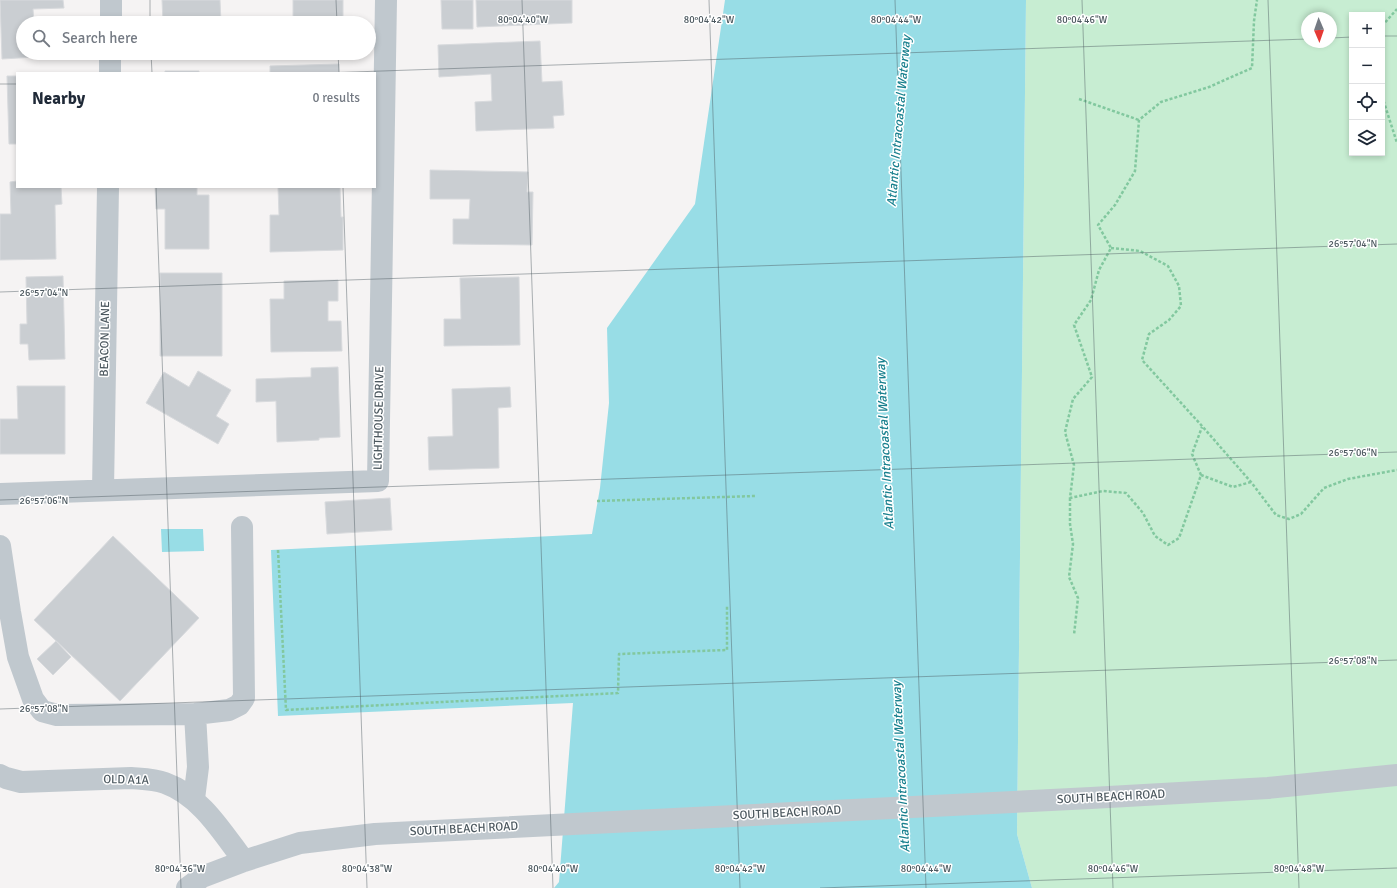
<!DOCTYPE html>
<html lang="en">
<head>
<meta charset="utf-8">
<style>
	body { margin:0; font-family:Signika,sans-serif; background:#f6f6f7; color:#1f2937 }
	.controls { position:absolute; right:12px; top:12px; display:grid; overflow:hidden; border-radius:0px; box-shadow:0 2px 6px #0003 }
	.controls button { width:36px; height:36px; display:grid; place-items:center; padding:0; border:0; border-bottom:1px solid #e0e1e3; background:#fff; color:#1f2937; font:20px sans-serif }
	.compass { position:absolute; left:1301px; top:12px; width:36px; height:36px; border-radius:50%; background:#fff; box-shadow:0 2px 6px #0003; rotate:178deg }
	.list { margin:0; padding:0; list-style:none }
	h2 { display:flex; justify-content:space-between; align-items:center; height:52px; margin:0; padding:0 16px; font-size:17px }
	h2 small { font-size:13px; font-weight:400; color:#747a83 }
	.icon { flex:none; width:22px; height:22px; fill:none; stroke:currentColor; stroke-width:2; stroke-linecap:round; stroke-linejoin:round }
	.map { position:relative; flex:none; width:1397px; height:888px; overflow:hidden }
	.search { position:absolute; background:#fff; box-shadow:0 2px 6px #0003; left:16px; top:16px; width:360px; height:44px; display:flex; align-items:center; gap:10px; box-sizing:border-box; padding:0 14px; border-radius:22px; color:#747a83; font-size:15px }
	.panel { position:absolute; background:#fff; box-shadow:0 2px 6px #0003; left:16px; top:72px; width:360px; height:116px; border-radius:0px }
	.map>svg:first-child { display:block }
</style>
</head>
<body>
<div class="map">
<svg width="1397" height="888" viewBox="0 0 1397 888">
	<rect width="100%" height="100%" fill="#f5f3f3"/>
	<path fill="#c7edd2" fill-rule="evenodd" d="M1026 0H1397V888H1032L1017 834ZM1352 15H1382V153H1352ZM1307 18H1331V42H1307Z"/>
	<path fill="#98dde6" d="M725 0H1026L1017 834 1032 888H554L559 882 573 703 278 716 271 550 592 534 600 488 609 403 607 328 695 204Z
		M161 529H203L204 551 162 552Z"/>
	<path fill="#caced2" stroke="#d8dadd" d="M0 0H63L64 8 33 9 34 23H23V53H69V55L2 59Z
		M162 0H220L221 23H163Z
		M293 0H343V23H268V17L293 18Z
		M441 0H473V29H442Z
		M476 0H572V23L477 27Z
		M540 41 542 82 562 81 564 115 553 116 554 128 476 131 475 102 492 101 491 74 439 77 438 45Z
		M339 64V73H270V66Z
		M165 71H199V73H165Z
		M7 76H17V144H9Z
		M430 170 528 172 527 192H533L532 245 453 244V219H469L470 199H430Z
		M17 181V187H61L62 204 55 205 56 259 0 260V214H11L10 182Z
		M155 187H197V195H209V249H165V209H156Z
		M278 187H340L341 217H343V250L270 252V215H279Z
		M160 273H222V356H160Z
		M63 276 65 359 29 360 28 344H20V324H27L26 277Z
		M519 277 520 345 444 346V319H461L460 278Z
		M338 280V301H328V321H341L342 351 271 352 270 299H284V281Z
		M338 367 340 437 319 438V440L277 442 276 401 256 402V379L311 377V368Z
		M198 371 231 390 216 416 229 424 218 444 146 403 164 372 189 387Z
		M17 386H65V454H0V419H18Z
		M510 387 511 407 498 408 499 468 429 470 428 437 453 436 452 389Z
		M390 498 392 530 327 534 325 502Z
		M113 536 199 618 120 701 34 620Z
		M56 641 71 657 53 675 37 659Z"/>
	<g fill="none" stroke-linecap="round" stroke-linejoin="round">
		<path stroke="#82c89f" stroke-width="2.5" stroke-dasharray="3 2" stroke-linecap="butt" d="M1382 26 1397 9
			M1382 96 1397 143
			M1079 99 1139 120
			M1111 248 1140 251 1168 266 1179 286 1181 306 1169 320 1149 334 1142 360 1202 426 1251 482 1276 515 1289 519 1301 514 1324 488 1348 479 1397 470
			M1201 475 1192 454 1202 427
			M1251 482 1233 487 1201 475 1179 538 1168 545 1155 536 1143 513 1126 493 1103 491 1070 498 1074 465 1065 432 1073 399 1092 377 1074 325 1091 300 1099 270 1111 248 1098 225 1115 205 1135 171 1139 120 1161 102 1209 87 1252 68 1254 21 1257 0
			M1070 498V524L1073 544 1069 577 1078 598 1074 635
			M597 501 755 496
			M278 550 286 710 618 693 619 654 727 650V606"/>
		<path stroke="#c0c8ce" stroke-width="22" d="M111 23V0
			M110 73V53
			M103 490 108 187
			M0 494 378 481 386 0
			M0 546 10 612 18 657 33 699 42 711 57 715 195 714 229 710 239 705 244 698 242 527
			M0 775 6 778 21 782 131 778C143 779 154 779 165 783 201 796 222 832 244 861
			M194 799 198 767 195 714
			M187 888 202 877 244 861 300 843 375 834 1091 798 1268 788 1397 775"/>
	</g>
	<path fill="none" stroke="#4c585f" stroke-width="1" stroke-opacity="0.45" d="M150 0V23M336 0 337 23M522 0 553 888M709 0 740 888M895 0 926 888M1082 0 1113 888M1268 0 1299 888M1382 36H1397M1331 38 1352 37M151 53 152 73M338 53 339 73M324 73 1307 39M0 84H17M156 187 181 888M343 187 367 888M0 292 1397 244M0 500 1397 452M0 709 1397 660M820 888 1397 868"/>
	<g text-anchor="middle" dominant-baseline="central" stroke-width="3" stroke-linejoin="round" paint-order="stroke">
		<g font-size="12" fill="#4c585f" stroke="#fff">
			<text transform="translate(105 339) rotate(-89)">BEACON LANE</text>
			<text transform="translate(379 418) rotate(-89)">LIGHTHOUSE DRIVE</text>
			<text transform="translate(126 780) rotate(1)">OLD A1A</text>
			<text transform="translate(1111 797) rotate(-3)">SOUTH BEACH ROAD</text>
			<text transform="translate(787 813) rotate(-3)">SOUTH BEACH ROAD</text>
			<text transform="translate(464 829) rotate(-3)">SOUTH BEACH ROAD</text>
		</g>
		<g font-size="13" font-style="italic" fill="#19808e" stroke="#fff">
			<text transform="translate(899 121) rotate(-85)">Atlantic Intracoastal Waterway</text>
			<text transform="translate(885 444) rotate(-93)">Atlantic Intracoastal Waterway</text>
			<text transform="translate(901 767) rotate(-93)">Atlantic Intracoastal Waterway</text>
		</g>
	</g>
	<g font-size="10" text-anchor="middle" fill="#4c585f" stroke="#fff" stroke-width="3" stroke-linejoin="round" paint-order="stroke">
		<text x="523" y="23">80°04'40"W</text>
		<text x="709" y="23">80°04'42"W</text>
		<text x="896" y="23">80°04'44"W</text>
		<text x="1082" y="23">80°04'46"W</text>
		<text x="1353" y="247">26°57'04"N</text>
		<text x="44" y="296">26°57'04"N</text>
		<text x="1353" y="456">26°57'06"N</text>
		<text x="44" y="504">26°57'06"N</text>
		<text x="1353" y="664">26°57'08"N</text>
		<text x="44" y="712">26°57'08"N</text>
		<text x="180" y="872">80°04'36"W</text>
		<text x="367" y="872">80°04'38"W</text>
		<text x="553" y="872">80°04'40"W</text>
		<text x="740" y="872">80°04'42"W</text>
		<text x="926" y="872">80°04'44"W</text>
		<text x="1113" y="872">80°04'46"W</text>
		<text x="1299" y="872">80°04'48"W</text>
	</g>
</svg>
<div class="controls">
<button>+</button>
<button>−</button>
<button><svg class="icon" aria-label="locate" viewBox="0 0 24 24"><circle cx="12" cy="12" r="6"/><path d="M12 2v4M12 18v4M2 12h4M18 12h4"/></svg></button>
<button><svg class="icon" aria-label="layers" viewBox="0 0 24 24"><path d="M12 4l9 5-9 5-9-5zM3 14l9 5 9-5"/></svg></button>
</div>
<svg class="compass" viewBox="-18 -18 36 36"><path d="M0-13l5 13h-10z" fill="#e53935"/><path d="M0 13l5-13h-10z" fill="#747a83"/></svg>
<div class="search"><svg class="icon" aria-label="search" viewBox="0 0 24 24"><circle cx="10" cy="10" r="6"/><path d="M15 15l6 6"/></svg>Search here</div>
<section class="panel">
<h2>Nearby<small>0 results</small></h2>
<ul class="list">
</ul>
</section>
</div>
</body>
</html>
